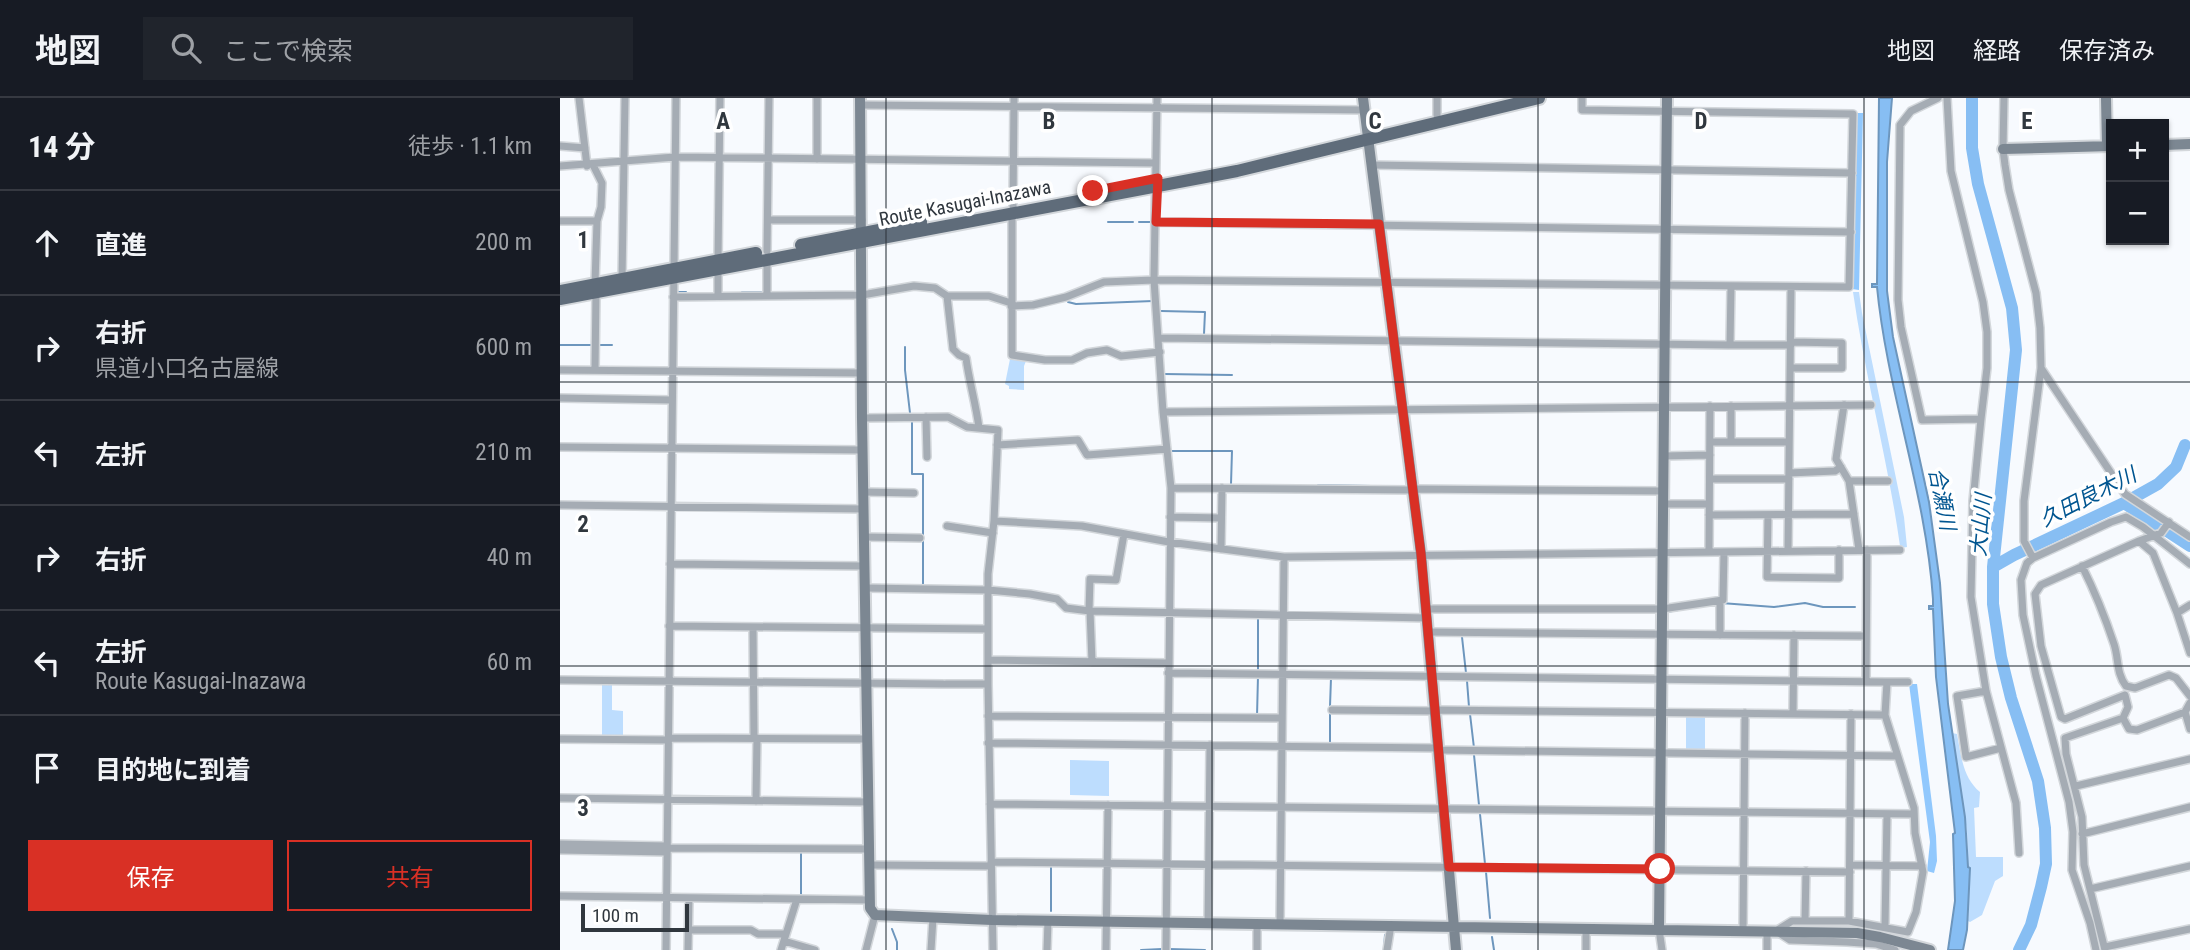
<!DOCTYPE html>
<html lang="ja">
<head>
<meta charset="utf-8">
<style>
	body { margin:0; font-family:"Roboto Condensed","Noto Sans JP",sans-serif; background:#20242c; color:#f1f3f6 }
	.controls { position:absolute; right:21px; top:21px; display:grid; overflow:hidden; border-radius:0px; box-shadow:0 2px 5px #0004 }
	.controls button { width:63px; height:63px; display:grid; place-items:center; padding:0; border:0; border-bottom:2px solid #363941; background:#171b24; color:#f1f3f6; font:35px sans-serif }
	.scale { position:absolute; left:21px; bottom:18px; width:108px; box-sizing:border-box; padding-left:7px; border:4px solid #30373e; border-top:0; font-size:19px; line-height:24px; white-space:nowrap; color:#30373e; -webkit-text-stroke:5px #fff; paint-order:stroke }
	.stop { position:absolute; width:21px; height:21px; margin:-16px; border:5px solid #d93025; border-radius:50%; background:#fff }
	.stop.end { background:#d93025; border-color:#fff; box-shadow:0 2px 7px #0008 }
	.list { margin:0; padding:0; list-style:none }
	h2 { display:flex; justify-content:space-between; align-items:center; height:91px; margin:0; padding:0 28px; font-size:30px }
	h2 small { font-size:23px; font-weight:400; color:#9ea1a6 }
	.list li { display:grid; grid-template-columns:46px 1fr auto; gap:21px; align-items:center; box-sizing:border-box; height:105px; padding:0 28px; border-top:2px solid #363941 }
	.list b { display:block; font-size:26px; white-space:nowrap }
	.list p { margin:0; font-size:23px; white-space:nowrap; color:#9ea1a6 }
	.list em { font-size:23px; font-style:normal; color:#9ea1a6 }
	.actions { display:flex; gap:14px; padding:21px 28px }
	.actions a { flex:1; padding:16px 0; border:2px solid #d93025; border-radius:0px; text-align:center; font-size:24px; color:#d93025 }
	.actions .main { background:#d93025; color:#fff }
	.icon { flex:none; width:38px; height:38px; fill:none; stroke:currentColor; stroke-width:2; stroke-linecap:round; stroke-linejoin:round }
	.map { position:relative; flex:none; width:1630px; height:852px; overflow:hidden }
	header { display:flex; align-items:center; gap:42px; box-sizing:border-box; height:98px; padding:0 35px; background:#171b24; border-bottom:2px solid #363941 }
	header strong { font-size:33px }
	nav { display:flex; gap:38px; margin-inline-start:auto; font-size:24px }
	.search { width:490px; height:63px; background:#20242c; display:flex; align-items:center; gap:18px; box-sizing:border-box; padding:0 24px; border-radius:0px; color:#9ea1a6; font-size:26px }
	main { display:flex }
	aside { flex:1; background:#171b24 }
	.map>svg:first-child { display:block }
</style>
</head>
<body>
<header>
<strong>地図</strong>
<div class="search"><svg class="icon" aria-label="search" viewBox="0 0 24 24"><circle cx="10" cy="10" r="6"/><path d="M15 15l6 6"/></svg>ここで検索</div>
<nav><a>地図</a><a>経路</a><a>保存済み</a></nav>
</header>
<main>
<aside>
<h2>14 分<small>徒歩 · 1.1 km</small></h2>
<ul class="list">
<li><svg class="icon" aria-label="ahead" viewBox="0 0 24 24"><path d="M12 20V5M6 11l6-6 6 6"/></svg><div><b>直進</b></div><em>200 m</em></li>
<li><svg class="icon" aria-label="right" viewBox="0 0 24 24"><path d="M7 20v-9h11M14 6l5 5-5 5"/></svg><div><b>右折</b><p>県道小口名古屋線</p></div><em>600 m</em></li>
<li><svg class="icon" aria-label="left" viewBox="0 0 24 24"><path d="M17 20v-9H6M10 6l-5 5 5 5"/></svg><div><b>左折</b></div><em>210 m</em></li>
<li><svg class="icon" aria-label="right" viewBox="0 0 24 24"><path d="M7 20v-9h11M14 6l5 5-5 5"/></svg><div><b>右折</b></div><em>40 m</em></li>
<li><svg class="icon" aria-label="left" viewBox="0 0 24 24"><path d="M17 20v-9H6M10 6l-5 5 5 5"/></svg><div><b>左折</b><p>Route Kasugai-Inazawa</p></div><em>60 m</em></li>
<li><svg class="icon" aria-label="arrive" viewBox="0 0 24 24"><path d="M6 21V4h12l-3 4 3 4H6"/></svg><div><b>目的地に到着</b></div></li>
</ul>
<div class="actions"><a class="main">保存</a><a>共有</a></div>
</aside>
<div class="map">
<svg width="1630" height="852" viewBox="0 0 1630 852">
	<rect width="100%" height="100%" fill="#f7fafe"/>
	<path fill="#bdddfe" d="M1293 194H1299L1302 215 1344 419 1347 449 1341 450 1340 448C1328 362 1305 279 1293 194Z
		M452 260 466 263 464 268V292L449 291V288L445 286 450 261Z
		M42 586H52V612L63 613V637H42Z
		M1126 618H1145V653L1126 652Z
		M1392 635 1397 636C1401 658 1403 680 1420 694L1419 709 1414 710 1416 759H1443V778L1435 783 1422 817 1410 824 1408 823 1410 771 1408 769 1407 733Z
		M510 662 549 663V698L510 697Z"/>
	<path fill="#91c8fd" d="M1296 15H1303L1299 192 1292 191Z
		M1349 586H1357L1376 738 1377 763 1374 775 1367 773 1370 744Z"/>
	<path fill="#87bef3" stroke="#6d96bd" stroke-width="2" d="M1319 0H1332L1327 64V193L1333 239 1369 404 1380 485 1388 606 1405 719 1408 769 1410 770 1407 832 1403 852H1388L1395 803 1393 736 1395 735 1376 579 1373 511H1369V508H1373V501C1366 395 1327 294 1317 189H1312V186H1317Z"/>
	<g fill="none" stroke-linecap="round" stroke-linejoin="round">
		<path stroke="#6d96bd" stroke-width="2" d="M548 124H573
			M579 124H591
			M610 128H627
			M117 194H126
			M182 194H201
			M211 194H276
			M508 204 516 206 593 203
			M601 213 645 214 644 236
			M0 247H32
			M39 247H52
			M345 249V272L350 315
			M604 276 672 277
			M352 324V376H363V486
			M611 353H672L671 386
			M693 387H700
			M710 387H732
			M758 387 811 388
			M1161 505 1214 509 1245 505 1263 509H1295
			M1107 514 1124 511
			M902 539 906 575
			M698 573V520
			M907 583 909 609
			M770 608 771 580
			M910 616 914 650
			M697 618 698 578
			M770 644V614
			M914 657 919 707
			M920 716 925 766
			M926 774 930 820
			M241 797V755
			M491 813V767
			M332 831 337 844V852
			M932 839 934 852
			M824 850 825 837
			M609 851 645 852
			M581 852 602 851"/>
		<path stroke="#87bef3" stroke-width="12" d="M1412 0V50L1418 86 1452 210 1456 252 1433 469V506L1441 559 1451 600 1478 683 1485 730 1486 766 1481 789 1471 827 1459 852
			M1564 405 1630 448
			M1433 469 1454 457 1564 405 1598 386 1616 369 1625 347"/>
		<g stroke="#d3d7db" stroke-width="10">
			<path id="street" d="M19 0 27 68
				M597 0 594 182 603 314 611 390 606 852
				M1378 0 1351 13 1340 27 1338 202 1341 229 1362 322 1421 321 1413 403 1411 499 1426 593 1456 705 1459 755
				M1387 0 1391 73 1423 204 1427 234V270L1421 321
				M1444 0 1443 51 1445 67 1449 92 1476 195 1480 230 1481 270 1464 403V443L1473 460
				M301 7 805 12
				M877 17V0
				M0 48 25 50
				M257 61V0
				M33 67 42 85 41 109 37 123 35 186
				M811 67 1292 75
				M0 68 115 59 596 65
				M453 108 454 0
				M452 115V257L485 262H512L527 255 547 252 561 258 600 254
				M208 122H302
				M0 123H37
				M596 124 1291 134
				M207 153 209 0
				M158 162 160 0
				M62 181 65 0
				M158 198V171
				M207 198V162
				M387 198 393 251 399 257 406 260C409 283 416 306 419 330
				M113 199 302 197 354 188 375 190 387 198H429L451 205
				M451 208 473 207 506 199 544 184 594 182 1289 189 1293 16 1022 12V0
				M599 240 1170 247 1171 189
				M1170 247H1231
				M1231 270H1282V245L1231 244
				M1481 270 1565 396 1630 439
				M0 272 302 275
				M35 272 36 195
				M0 300 112 302
				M1284 307 1276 361 1289 383 1299 452
				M1171 308V344
				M603 314 1311 307
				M366 319 367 359
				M302 320 388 319 407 329 438 332 434 423 428 476V586L433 852
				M1150 344H1229
				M437 347 518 342 527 357 607 351
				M0 349 303 352
				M1103 358 1150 357
				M1229 375 1275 373 1281 369
				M1150 381H1229
				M1289 383H1328
				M611 390 852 392
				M852 391 1103 393
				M304 394 354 395
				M1103 406H1149
				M0 407 304 411
				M1149 417 1294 416
				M1208 417 1207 479 1279 480V452
				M610 419 661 420
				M434 423 522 428 609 444 724 459 1340 452
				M387 428 433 435
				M305 439 360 440
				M1579 443 1601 435 1609 424
				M661 451 662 390
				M1228 453 1231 190
				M1149 454 1150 308
				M110 466 305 468
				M1522 468C1535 494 1545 519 1554 546 1559 561 1556 575 1566 588L1575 590 1609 577 1616 580 1630 598
				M306 490 428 492 470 496 497 501 506 510 530 513 867 520
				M866 511H1102L1163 502 1164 454
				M529 513 530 481 556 482 564 436
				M530 513 532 564
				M1617 515 1630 507
				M109 528 428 531
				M193 529 194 640
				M868 534 1306 538
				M1160 537V507
				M428 562 608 565
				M608 575 1327 584 1325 617 1354 710 1355 735 1363 774 1356 814 1348 834 1289 823H1232L1216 833 1230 842 1287 844 1316 846 1335 852
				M0 582 383 586
				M1306 584 1307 452
				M1327 584H1348
				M386 586H428
				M1426 593 1397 598 1406 659 1441 650
				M1630 605 1625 614 1630 631
				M772 612 876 613
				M875 612 1325 617
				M1233 616 1234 537
				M428 618 722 620
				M1563 620 1569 631 1577 632 1625 614
				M109 640 308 641
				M0 641 109 642
				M428 645 878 650
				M879 652 1337 658
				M1516 688 1630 661
				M0 700 309 704
				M196 703 197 640
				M430 706 1353 716
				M1522 736 1630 709
				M0 746 107 748
				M107 750 310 751
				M0 752 107 754
				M431 764 1290 774
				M310 767 431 768
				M1290 767 1362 768
				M1530 791 1630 768
				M0 798 310 802
				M1245 823 1246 773
				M1289 823 1291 616
				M648 825 650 647
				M720 826 724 459
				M1325 828 1327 716
				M1099 831 1102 852
				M129 832H191L198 836H226
				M1183 833 1185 615
				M224 843 255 852
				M1545 849 1630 831
				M106 852 116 0
				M128 852 129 800
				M221 852 237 801
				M306 852 315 817
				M371 852 373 820
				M487 852 488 822
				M546 852 548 707
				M697 852V826
				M827 852 831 827
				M1026 852V830
				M1207 852V833
				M1536 852 1530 825 1512 772 1513 734 1509 704 1476 578 1463 517 1461 482 1467 465 1473 460 1551 424 1566 419 1583 429 1630 466
				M1545 852 1524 767 1522 719 1506 656 1505 640 1563 620 1568 609 1565 597 1505 621 1501 619 1481 548 1475 496 1481 487 1579 443 1593 455 1617 515 1630 555"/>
		</g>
		<g stroke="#d3d7db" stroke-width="14">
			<path id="secondary" d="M300 0 302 320 310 810 315 817 432 822 1297 835 1320 839 1370 852
				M803 0 861 456 896 852
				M1546 0 1547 48
				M1604 47 1630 46
				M1443 51 1551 48
				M1099 831 1107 0"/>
		</g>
		<g stroke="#d3d7db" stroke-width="16">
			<path id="primary" d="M241 147 361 124
				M0 193 196 155
				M0 201 677 73 979 0"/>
		</g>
		<use href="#street" stroke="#a5acb4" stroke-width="7"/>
		<use href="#secondary" stroke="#7c8792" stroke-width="10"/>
		<use href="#primary" stroke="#5f6c7a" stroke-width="12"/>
	</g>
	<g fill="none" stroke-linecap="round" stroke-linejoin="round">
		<path stroke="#d93025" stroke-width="9" d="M533 93 598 80 596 124 819 126 861 456 889 769 1100 771"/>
	</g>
	<path fill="none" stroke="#30373e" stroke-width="2" stroke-opacity="0.55" d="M326 0V852M652 0V852M978 0V852M1304 0V852M0 284H1630M0 568H1630"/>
	<g text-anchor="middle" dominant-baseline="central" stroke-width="7" stroke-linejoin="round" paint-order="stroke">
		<g font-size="19" fill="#30373e" stroke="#fff">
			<text transform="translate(405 105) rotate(-11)">Route Kasugai-Inazawa</text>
		</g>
		<g font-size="21" font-style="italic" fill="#005590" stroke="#fff">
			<text transform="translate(1528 399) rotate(-27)">久田良木川</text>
			<text transform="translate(1382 401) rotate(79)">合瀬川</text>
			<text transform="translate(1421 427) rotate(-85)">大山川</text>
		</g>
	</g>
	<g font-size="23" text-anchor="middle" font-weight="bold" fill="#30373e" stroke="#fff" stroke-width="7" stroke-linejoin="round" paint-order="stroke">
		<text x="163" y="31">A</text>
		<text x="489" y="31">B</text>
		<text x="815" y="31">C</text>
		<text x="1141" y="31">D</text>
		<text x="1467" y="31">E</text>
		<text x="23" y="150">1</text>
		<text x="23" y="434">2</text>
		<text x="23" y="718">3</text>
	</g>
</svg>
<div class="controls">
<button>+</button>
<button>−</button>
</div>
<div class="scale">100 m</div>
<div class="stop" style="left:1100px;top:771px"></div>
<div class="stop end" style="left:533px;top:93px"></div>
</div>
</main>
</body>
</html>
